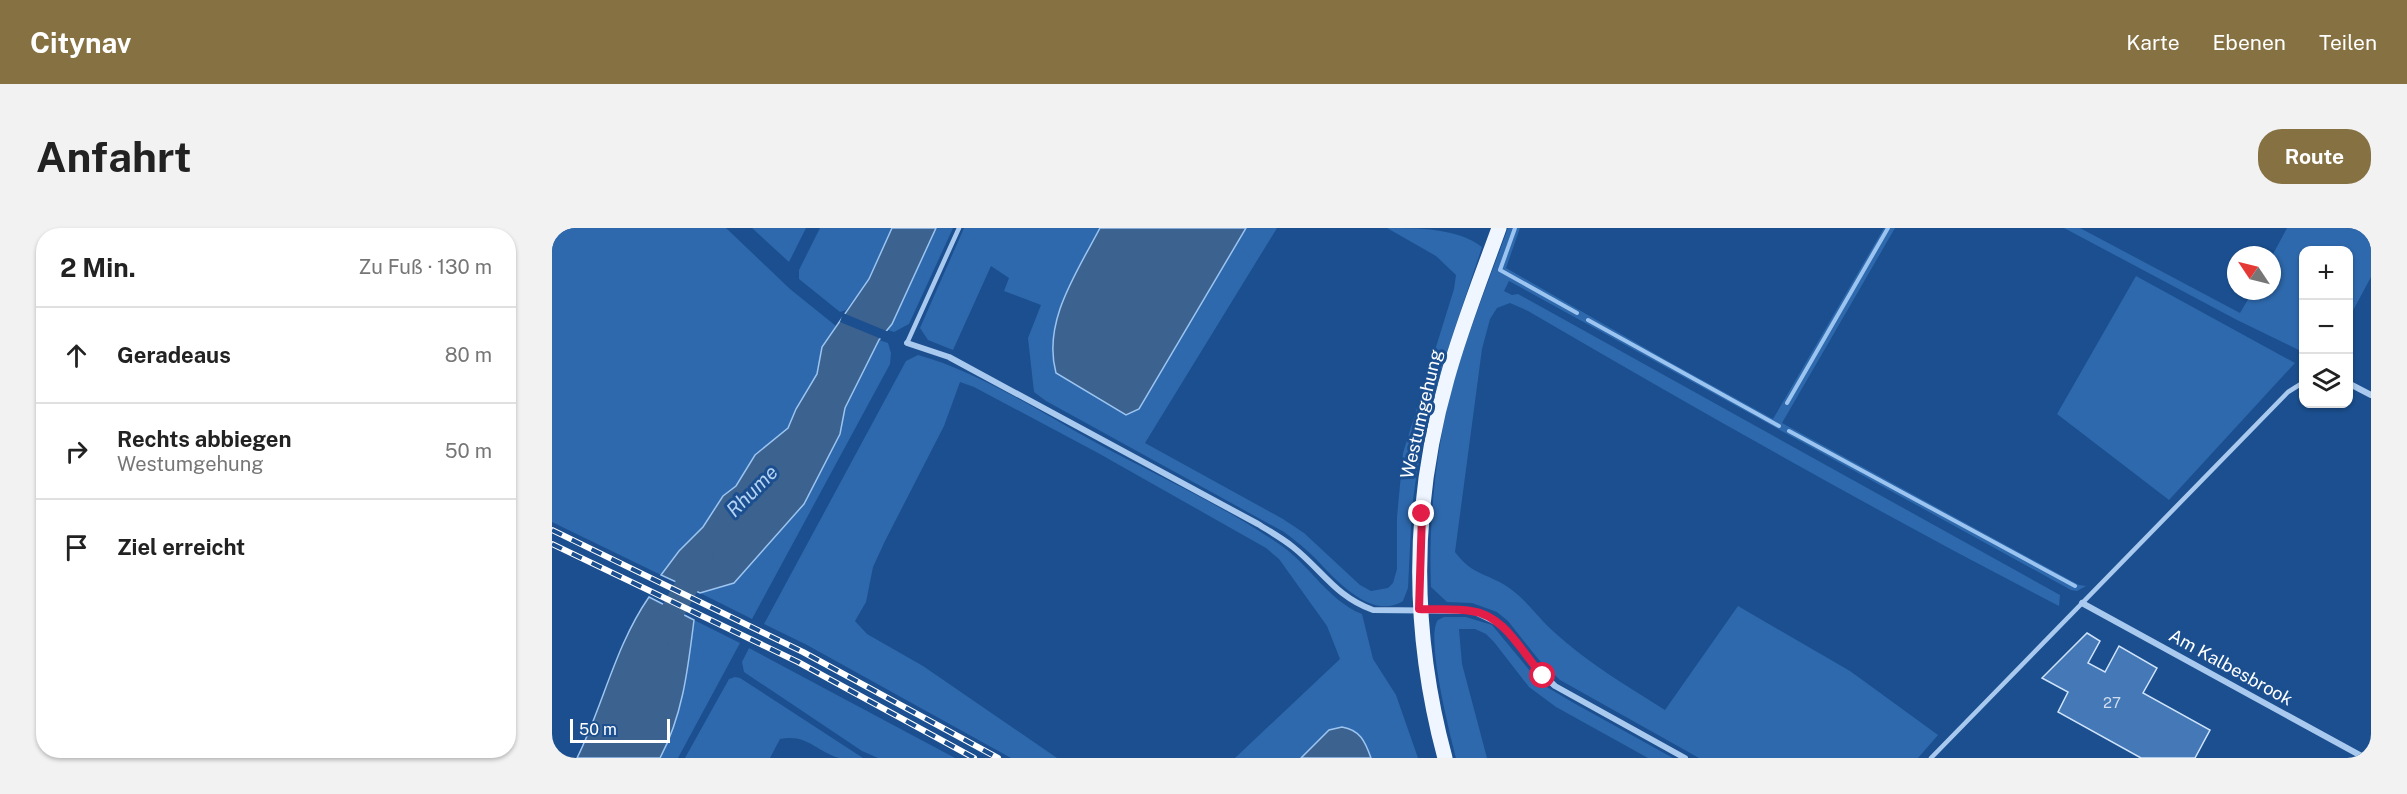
<!DOCTYPE html>
<html lang="de">
<head>
<meta charset="utf-8">
<style>
	body { margin:0; font-family:"Public Sans",sans-serif; background:#f2f2f2; color:#222 }
	.controls { position:absolute; right:18px; top:18px; display:grid; overflow:hidden; border-radius:12px; box-shadow:0 2px 4px #0004 }
	.controls button { width:54px; height:54px; display:grid; place-items:center; padding:0; border:0; border-bottom:2px solid #e0e0e0; background:#fff; color:#222; font:30px sans-serif }
	.compass { position:absolute; left:1675px; top:18px; width:54px; height:54px; border-radius:50%; background:#fff; box-shadow:0 2px 4px #0004; rotate:305deg }
	.scale { position:absolute; left:18px; bottom:15px; width:100px; box-sizing:border-box; padding-left:6px; border:3px solid #fff; border-top:0; font-size:16px; line-height:21px; white-space:nowrap; color:#fff; -webkit-text-stroke:4px #1b4f8f; paint-order:stroke }
	.stop { position:absolute; width:18px; height:18px; margin:-14px; border:4px solid #e11d48; border-radius:50%; background:#fff }
	.stop.end { background:#e11d48; border-color:#fff; box-shadow:0 2px 6px #0008 }
	.list { margin:0; padding:0; list-style:none }
	h2 { display:flex; justify-content:space-between; align-items:center; height:78px; margin:0; padding:0 24px; font-size:26px }
	h2 small { font-size:20px; font-weight:400; color:#767676 }
	.list li { display:grid; grid-template-columns:39px 1fr auto; gap:18px; align-items:center; box-sizing:border-box; height:96px; padding:0 24px; border-top:2px solid #e0e0e0 }
	.list b { display:block; font-size:22px; white-space:nowrap }
	.list p { margin:0; font-size:20px; white-space:nowrap; color:#767676 }
	.list em { font-size:20px; font-style:normal; color:#767676 }
	.icon { flex:none; width:33px; height:33px; fill:none; stroke:currentColor; stroke-width:2; stroke-linecap:round; stroke-linejoin:round }
	.map { position:relative; flex:none; width:1819px; height:530px; overflow:hidden; border-radius:24px }
	header { display:flex; align-items:center; gap:36px; box-sizing:border-box; height:84px; padding:0 30px; background:#857141; color:#fff }
	header strong { font-size:28px }
	nav { display:flex; gap:33px; margin-inline-start:auto; font-size:21px }
	.intro { display:flex; align-items:center; justify-content:space-between; box-sizing:border-box; height:144px; padding:0 36px }
	h1 { margin:0; font-size:42px }
	.button { padding:15px 27px; border-radius:24px; background:#857141; color:#fff; font-size:21px; font-weight:700 }
	main { display:flex; gap:36px; padding:0 36px }
	aside { flex:1; background:#fff; border-radius:24px; box-shadow:0 2px 4px #0004 }
	.map>svg:first-child { display:block }
</style>
</head>
<body>
<header>
<strong>Citynav</strong>
<nav><a>Karte</a><a>Ebenen</a><a>Teilen</a></nav>
</header>
<div class="intro"><h1>Anfahrt</h1><a class="button">Route</a></div>
<main>
<aside>
<h2>2 Min.<small>Zu Fuß · 130 m</small></h2>
<ul class="list">
<li><svg class="icon" aria-label="ahead" viewBox="0 0 24 24"><path d="M12 20V5M6 11l6-6 6 6"/></svg><div><b>Geradeaus</b></div><em>80 m</em></li>
<li><svg class="icon" aria-label="right" viewBox="0 0 24 24"><path d="M7 20v-9h11M14 6l5 5-5 5"/></svg><div><b>Rechts abbiegen</b><p>Westumgehung</p></div><em>50 m</em></li>
<li><svg class="icon" aria-label="arrive" viewBox="0 0 24 24"><path d="M6 21V4h12l-3 4 3 4H6"/></svg><div><b>Ziel erreicht</b></div></li>
</ul>
</aside>
<div class="map">
<svg width="1819" height="530" viewBox="0 0 1819 530">
	<rect width="100%" height="100%" fill="#1b4f8f"/>
	<path fill="#2e69ad" d="M0 0H174L238 61 284 98 270 119 265 146 244 181 236 200 203 227 184 258 171 268 151 299 127 323 109 347 0 294Z
		M200 0H254L237 34Z
		M268 0H340L317 51 294 82 288 84 247 51V42Z
		M384 0H401L357 96 342 104 336 102Z
		M412 0H725L593 215 731 291 752 305 808 357 819 363 836 360 841 355 845 341V289L851 225 902 61 904 47 884 28 835 0C866 0 906 0 930 19L891 136 875 195 865 243 860 279 856 360 851 373C819 393 783 351 764 331 754 321 743 312 732 304L494 173 482 164 476 110 489 77 452 63 457 50 439 38 401 122 376 112 368 100Z
		M956 0H968L954 40 1114 132 1221 191 1332 0H1343L1230 195 1527 357 1534 358 1525 363 1519 362 957 53 952 63 960 67 966 66 1508 367 1507 378C1327 285 1151 185 976 83L958 75 945 80 938 91 930 121 903 324C921 349 938 345 960 362 976 374 987 391 1002 404 1036 435 1075 458 1113 482L1186 378 1298 443 1386 507 1366 530H1147L1008 452 987 432 956 393 945 384 920 375 895 374 879 359C876 290 885 208 905 142 920 94 939 47 956 0Z
		M1512 0H1528L1688 85 1701 63H1720V28L1735 0H1819V49L1797 90 1796 22H1752L1751 124 1685 92Z
		M1584 48 1743 135 1617 272 1505 186Z
		M327 112 336 115 339 125 338 136 200 391 148 365 182 355 213 319 288 206 293 180Z
		M366 127C428 144 493 187 550 218 608 249 677 281 730 318 759 339 776 372 810 386L821 431 844 467 866 530H683L788 431 775 398 727 331 714 320 546 225 422 159 408 154 392 198 333 313 321 339 314 374 303 393 315 406 371 438 505 530H459L255 417 212 396 354 133Z
		M892 389H914L940 397 988 455 1020 474 1121 530H1096L1004 479 977 459 942 414 934 406 923 401H907L910 436 935 530H904C898 506 873 408 886 392Z
		M142 392 188 415 126 530H108C131 487 136 440 142 392Z
		M197 420 403 530H326L310 523 192 444 190 434Z
		M183 449 188 450 311 530C304 530 294 530 287 530 263 523 256 506 228 511L218 530H133L177 451Z"/>
	<path fill="#3c6290" stroke="#9cc4f0" stroke-width="1.5" d="M340 0H384L340 96 327 112 293 180 288 206 252 276 182 355 148 365 109 347 127 323 151 299 171 268 184 258 203 227 236 200 244 181 265 146 270 119 317 51Z
		M548 0H694L587 181 574 187 504 145C490 94 525 44 548 0Z
		M97 369 142 392C136 440 131 487 108 530H25C51 478 63 418 97 369Z
		M790 499C808 502 813 513 819 530H749L777 502Z"/>
	<path fill="#1b4f8f" d="M291 85 337 104 332 112 288 94Z"/>
	<g fill="none" stroke-linecap="round" stroke-linejoin="round">
		<path stroke="#9cc4f0" stroke-width="4" d="M963 0 948 42 1025 85
			M1036 92 1227 198
			M1235 175 1336 0
			M1237 203 1523 358"/>
		<path stroke="#3c6290" stroke-width="24" d="M106 410 150 330"/>
	</g>
	<path fill="#4478b7" stroke="#cfe3fa" stroke-width="1.5" d="M1535 405 1548 413 1536 435 1553 444 1567 418 1605 440 1591 465 1658 502 1643 530H1589L1506 484 1516 464 1490 450Z"/>
	<g fill="none" stroke-linecap="round" stroke-linejoin="round">
		<path stroke="#a9c9ee" stroke-width="4.5" d="M355 115 407 0
			M1379 530 1736 164 1752 154"/>
		<path stroke="#a9c9ee" stroke-width="6" d="M355 115 397 129 706 296C717 303 730 310 741 319 770 342 784 369 821 382L921 383 946 395 961 410 984 440 1003 458 1133 530
			M1796 155 1819 167
			M1530 375 1813 530"/>
		<path stroke="#f0f6ff" stroke-width="15" d="M893 530C859 404 859 277 895 151 909 100 929 50 947 0"/>
		<g stroke="#fff" stroke-width="6">
			<path id="rail" d="M0 302 251 424 446 530
				M0 316 246 434 422 530"/>
		</g>
		<use href="#rail" stroke="#1b4f8f" stroke-width="4" stroke-dasharray="11" stroke-linecap="butt"/>
	</g>
	<g fill="none" stroke-linecap="round" stroke-linejoin="round">
		<path stroke="#e11d48" stroke-width="8" d="M870 286 867 381C884 382 903 380 919 383 953 387 970 425 991 448"/>
	</g>
	<g text-anchor="middle" dominant-baseline="central" stroke-width="6" stroke-linejoin="round" paint-order="stroke">
		<g font-size="15" fill="#d0dded">
			<text x="1560" y="474">27</text>
		</g>
		<g font-size="18" fill="#fff" stroke="#1b4f8f">
			<text transform="translate(869 186) rotate(-77)">Westumgehung</text>
			<text transform="translate(1679 439) rotate(29)">Am Kalbesbrook</text>
		</g>
		<g font-size="20" font-style="italic" fill="#b5d3f5" stroke="#1b4f8f">
			<text transform="translate(200 263) rotate(-45)">Rhume</text>
		</g>
	</g>
</svg>
<div class="controls">
<button>+</button>
<button>−</button>
<button><svg class="icon" aria-label="layers" viewBox="0 0 24 24"><path d="M12 4l9 5-9 5-9-5zM3 14l9 5 9-5"/></svg></button>
</div>
<svg class="compass" viewBox="-18 -18 36 36"><path d="M0-13l5 13h-10z" fill="#e53935"/><path d="M0 13l5-13h-10z" fill="#767676"/></svg>
<div class="scale">50 m</div>
<div class="stop" style="left:991px;top:448px"></div>
<div class="stop end" style="left:870px;top:286px"></div>
</div>
</main>
</body>
</html>
